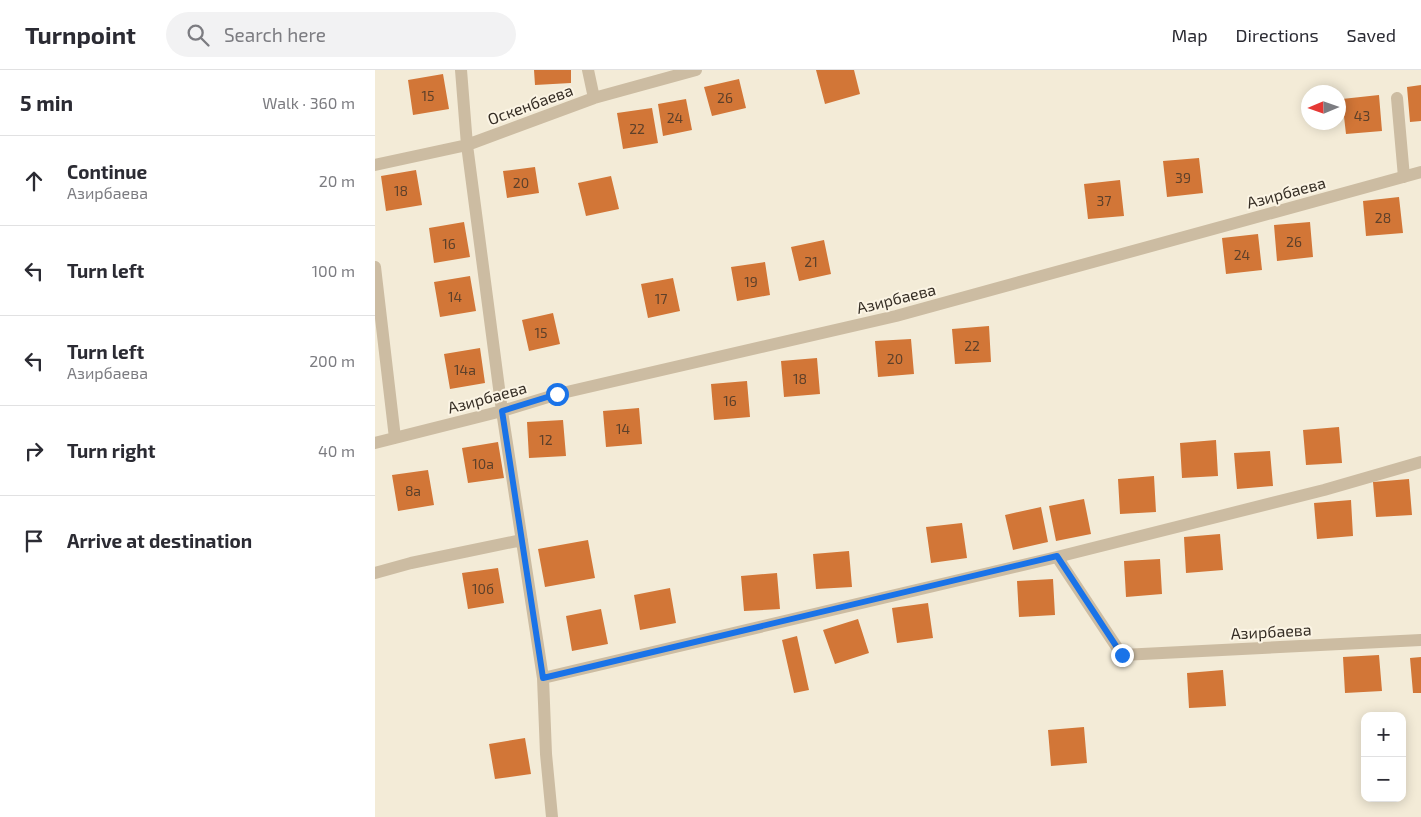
<!DOCTYPE html>
<html lang="en">
<head>
<meta charset="utf-8">
<style>
	body { margin:0; font-family:"Exo 2",sans-serif; background:#f2f2f3; color:#2b2b33 }
	.controls { position:absolute; right:15px; bottom:15px; display:grid; overflow:hidden; border-radius:10px; box-shadow:0 2px 12px #0003 }
	.controls button { width:45px; height:45px; display:grid; place-items:center; padding:0; border:0; border-bottom:1px solid #e1e1e2; background:#fff; color:#2b2b33; font:25px sans-serif }
	.compass { position:absolute; left:926px; top:15px; width:45px; height:45px; border-radius:50%; background:#fff; box-shadow:0 2px 12px #0003; rotate:268deg }
	.stop { position:absolute; width:15px; height:15px; margin:-11px; border:4px solid #1a73e8; border-radius:50%; background:#fff }
	.stop.end { background:#1a73e8; border-color:#fff; box-shadow:0 1px 5px #0008 }
	.list { margin:0; padding:0; list-style:none }
	h2 { display:flex; justify-content:space-between; align-items:center; height:65px; margin:0; padding:0 20px; font-size:21px }
	h2 small { font-size:16px; font-weight:400; color:#7c7c81 }
	.list li { display:grid; grid-template-columns:32px 1fr auto; gap:15px; align-items:center; box-sizing:border-box; height:90px; padding:0 20px; border-top:1px solid #e1e1e2 }
	.list b { display:block; font-size:19px; white-space:nowrap }
	.list p { margin:0; font-size:16px; white-space:nowrap; color:#7c7c81 }
	.list em { font-size:16px; font-style:normal; color:#7c7c81 }
	.icon { flex:none; width:28px; height:28px; fill:none; stroke:currentColor; stroke-width:2; stroke-linecap:round; stroke-linejoin:round }
	.map { position:relative; flex:none; width:1046px; height:747px; overflow:hidden }
	header { display:flex; align-items:center; gap:30px; box-sizing:border-box; height:70px; padding:0 25px; background:#fff; border-bottom:1px solid #e1e1e2 }
	header strong { font-size:24px }
	nav { display:flex; gap:28px; margin-inline-start:auto; font-size:18px }
	.search { width:350px; height:45px; background:#f2f2f3; display:flex; align-items:center; gap:12px; box-sizing:border-box; padding:0 18px; border-radius:28px; color:#7c7c81; font-size:19px }
	main { display:flex }
	aside { flex:1; background:#fff }
	.map>svg:first-child { display:block }
</style>
</head>
<body>
<header>
<strong>Turnpoint</strong>
<div class="search"><svg class="icon" aria-label="search" viewBox="0 0 24 24"><circle cx="10" cy="10" r="6"/><path d="M15 15l6 6"/></svg>Search here</div>
<nav><a>Map</a><a>Directions</a><a>Saved</a></nav>
</header>
<main>
<aside>
<h2>5 min<small>Walk · 360 m</small></h2>
<ul class="list">
<li><svg class="icon" aria-label="ahead" viewBox="0 0 24 24"><path d="M12 20V5M6 11l6-6 6 6"/></svg><div><b>Continue</b><p>Азирбаева</p></div><em>20 m</em></li>
<li><svg class="icon" aria-label="left" viewBox="0 0 24 24"><path d="M17 20v-9H6M10 6l-5 5 5 5"/></svg><div><b>Turn left</b></div><em>100 m</em></li>
<li><svg class="icon" aria-label="left" viewBox="0 0 24 24"><path d="M17 20v-9H6M10 6l-5 5 5 5"/></svg><div><b>Turn left</b><p>Азирбаева</p></div><em>200 m</em></li>
<li><svg class="icon" aria-label="right" viewBox="0 0 24 24"><path d="M7 20v-9h11M14 6l5 5-5 5"/></svg><div><b>Turn right</b></div><em>40 m</em></li>
<li><svg class="icon" aria-label="arrive" viewBox="0 0 24 24"><path d="M6 21V4h12l-3 4 3 4H6"/></svg><div><b>Arrive at destination</b></div></li>
</ul>
</aside>
<div class="map">
<svg width="1046" height="747" viewBox="0 0 1046 747">
	<rect width="100%" height="100%" fill="#f3ebd7"/>
	<path fill="#d27637" d="M159 0H196V13L160 15Z
		M441 0H479L485 24 450 34Z
		M68 4 74 39 38 45 33 10Z
		M364 9 371 38 337 46 329 17Z
		M1046 15V51L1035 52 1032 17Z
		M1004 25 1007 61 971 64 967 29Z
		M311 29 317 60 288 66 283 34Z
		M277 38 283 73 248 79 242 43Z
		M824 88 828 123 792 127 788 91Z
		M160 97 164 123 132 128 128 101Z
		M41 100 47 135 11 141 6 106Z
		M236 106 244 139 211 146 203 113Z
		M745 110 749 146 713 149 709 114Z
		M1024 127 1028 163 991 166 988 131Z
		M89 152 95 187 59 193 54 158Z
		M935 152 938 187 902 191 899 155Z
		M883 164 887 200 851 204 847 168Z
		M449 170 456 204 424 211 416 177Z
		M390 192 395 225 362 231 356 197Z
		M95 206 101 241 65 247 59 212Z
		M298 208 305 241 273 248 266 214Z
		M178 243 185 274 154 281 147 250Z
		M614 256 616 292 580 294 577 259Z
		M536 269 539 304 503 307 500 271Z
		M105 278 110 313 75 319 69 284Z
		M442 288 445 324 409 327 406 291Z
		M372 311 375 347 339 350 336 314Z
		M264 338 267 374 231 377 228 341Z
		M188 350 191 386 154 388 152 352Z
		M964 357 967 393 931 395 928 360Z
		M841 370 843 406 807 408 805 373Z
		M123 372 129 408 93 413 87 378Z
		M895 381 898 416 862 419 859 383Z
		M53 400 59 435 23 441 17 405Z
		M779 406 781 442 745 444 743 409Z
		M1034 409 1037 445 1001 447 998 412Z
		M709 429 716 464 681 471 674 436Z
		M976 430 978 466 942 469 939 433Z
		M666 437 673 472 638 480 630 445Z
		M587 453 592 488 556 493 551 457Z
		M845 464 848 500 811 503 809 467Z
		M213 470 220 508 170 517 163 479Z
		M474 481 477 517 441 519 438 484Z
		M785 489 787 524 751 527 749 491Z
		M123 498 129 533 93 539 87 503Z
		M402 503 405 539 369 541 366 506Z
		M678 509 680 545 644 547 642 511Z
		M295 518 301 553 265 560 259 525Z
		M553 533 558 568 522 573 517 538Z
		M226 539 233 574 197 581 191 546Z
		M483 549 494 583 460 594 448 560Z
		M422 566 434 620 419 623 407 570Z
		M1004 585 1007 621 970 623 968 587Z
		M1046 587V623H1038L1035 588Z
		M848 600 851 636 814 638 812 603Z
		M709 657 712 693 676 696 673 660Z
		M150 668 156 704 120 709 114 674Z"/>
	<g fill="none" stroke-linecap="round" stroke-linejoin="round">
		<path stroke="#ccbca2" stroke-width="12" d="M86 0 92 75 127 341 168 608 171 684 177 747
			M213 0 219 28
			M1022 28 1029 107
			M0 95 92 75 219 28 321 0
			M0 197 20 368
			M0 373 127 341 183 324 521 246 1046 102
			M682 487 747 585 1046 570
			M0 503 36 493 147 470
			M168 608 682 487 949 420 1046 392"/>
	</g>
	<g fill="none" stroke-linecap="round" stroke-linejoin="round">
		<path stroke="#1a73e8" stroke-width="6" d="M182 324 127 341 168 608 682 486 747 585"/>
	</g>
	<g text-anchor="middle" dominant-baseline="central" stroke-width="4" stroke-linejoin="round" paint-order="stroke">
		<g font-size="14" fill="#5d402a">
			<text x="53" y="25">15</text>
			<text x="350" y="27">26</text>
			<text x="987" y="45">43</text>
			<text x="300" y="47">24</text>
			<text x="262" y="58">22</text>
			<text x="808" y="107">39</text>
			<text x="146" y="112">20</text>
			<text x="26" y="120">18</text>
			<text x="729" y="130">37</text>
			<text x="1008" y="147">28</text>
			<text x="919" y="171">26</text>
			<text x="74" y="173">16</text>
			<text x="867" y="184">24</text>
			<text x="436" y="191">21</text>
			<text x="376" y="211">19</text>
			<text x="80" y="226">14</text>
			<text x="286" y="228">17</text>
			<text x="166" y="262">15</text>
			<text x="597" y="275">22</text>
			<text x="520" y="288">20</text>
			<text x="90" y="299">14а</text>
			<text x="425" y="308">18</text>
			<text x="355" y="330">16</text>
			<text x="248" y="358">14</text>
			<text x="171" y="369">12</text>
			<text x="108" y="393">10а</text>
			<text x="38" y="420">8а</text>
			<text x="108" y="518">10б</text>
		</g>
		<g font-size="16" fill="#362e25" stroke="#fbf4e4">
			<text transform="translate(155 34) rotate(-20)">Оскенбаева</text>
			<text transform="translate(911 122) rotate(-15)">Азирбаева</text>
			<text transform="translate(521 228) rotate(-14)">Азирбаева</text>
			<text transform="translate(112 327) rotate(-15)">Азирбаева</text>
			<text transform="translate(896 561) rotate(-3)">Азирбаева</text>
		</g>
	</g>
</svg>
<div class="controls">
<button>+</button>
<button>−</button>
</div>
<svg class="compass" viewBox="-18 -18 36 36"><path d="M0-13l5 13h-10z" fill="#e53935"/><path d="M0 13l5-13h-10z" fill="#7c7c81"/></svg>
<div class="stop" style="left:182px;top:324px"></div>
<div class="stop end" style="left:747px;top:585px"></div>
</div>
</main>
</body>
</html>
